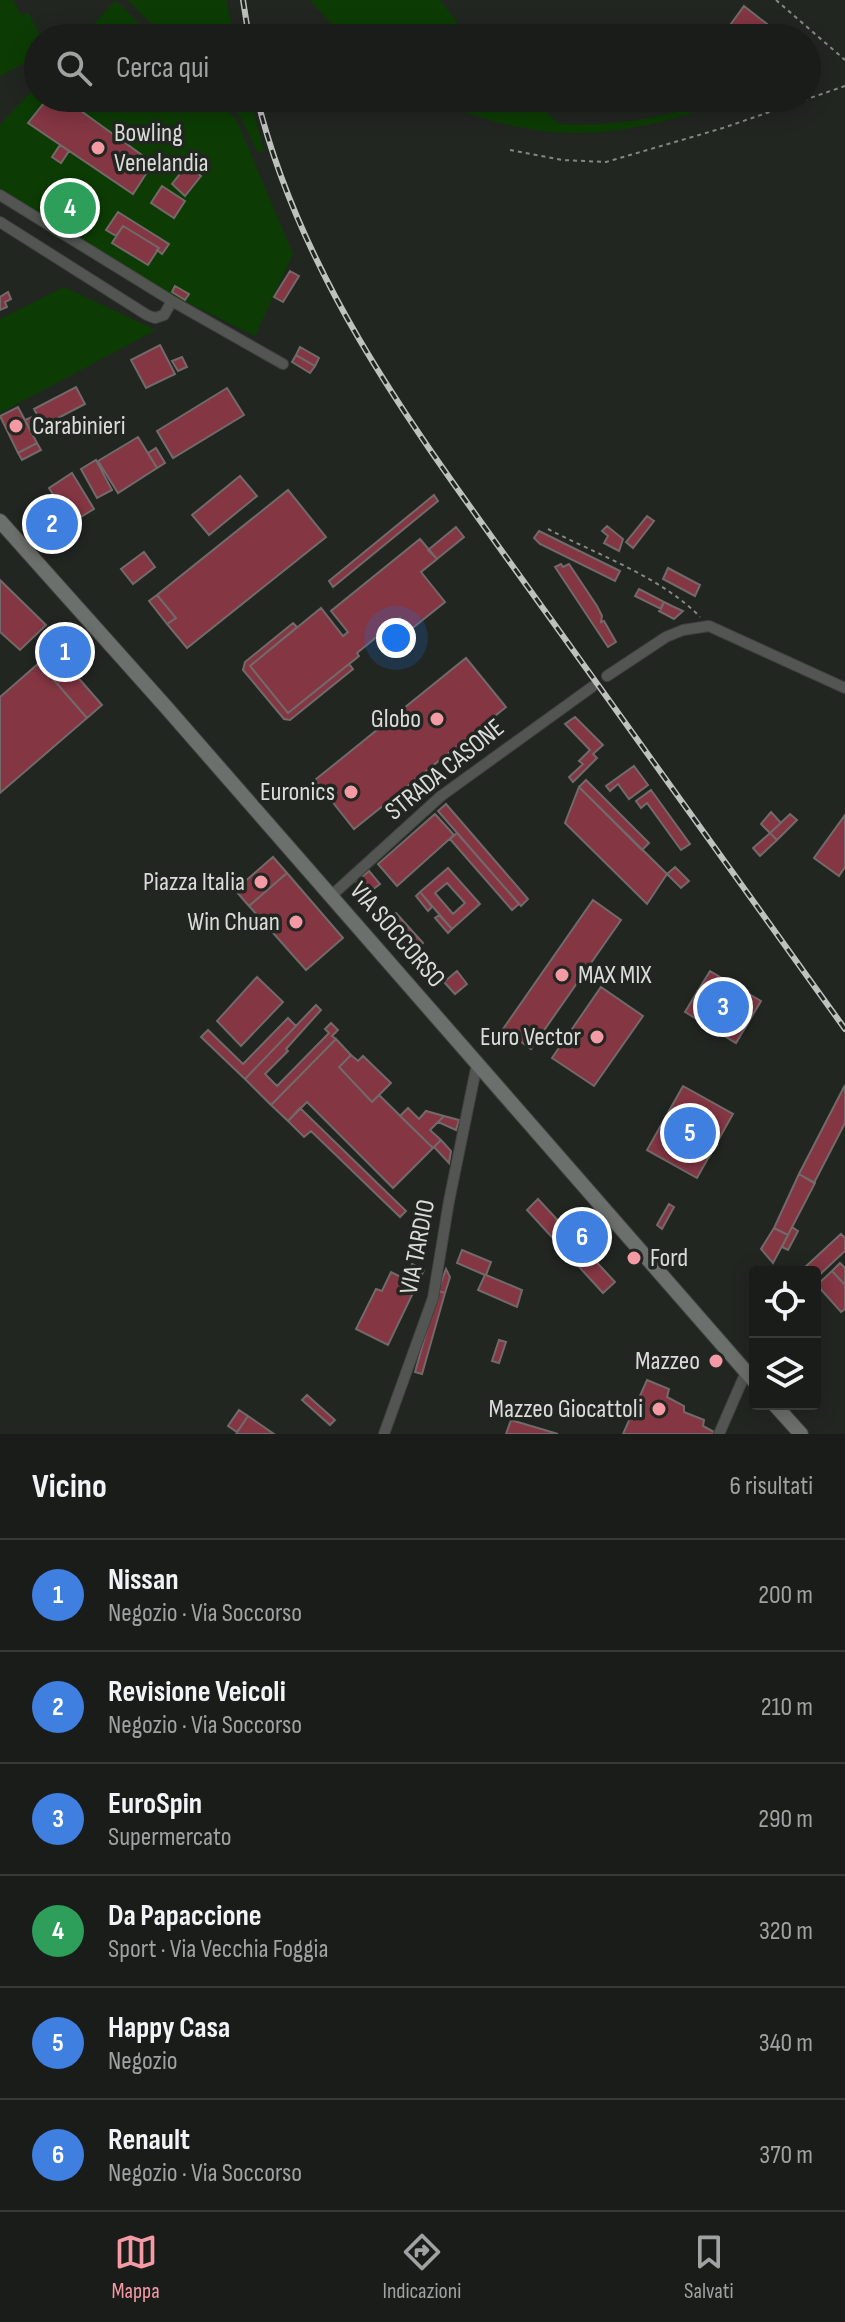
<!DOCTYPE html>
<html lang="it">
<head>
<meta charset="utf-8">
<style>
	body { margin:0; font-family:"Sofia Sans Condensed",sans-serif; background:#272926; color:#f1f3f6 }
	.controls { position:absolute; right:24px; bottom:24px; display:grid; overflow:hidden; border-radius:8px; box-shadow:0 4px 20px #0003 }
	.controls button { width:72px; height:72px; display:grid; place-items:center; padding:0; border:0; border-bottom:2px solid #383a38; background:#1a1c19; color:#f1f3f6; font:40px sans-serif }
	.you { position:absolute; left:396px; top:638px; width:28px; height:28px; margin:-20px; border:6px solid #fff; border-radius:50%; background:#1a73e8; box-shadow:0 0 0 12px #1a73e833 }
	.badge { display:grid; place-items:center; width:52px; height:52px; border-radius:50%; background:#f49aa5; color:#fff; font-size:26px; font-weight:700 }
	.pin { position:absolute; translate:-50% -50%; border:4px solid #fff; box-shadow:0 2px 8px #0006 }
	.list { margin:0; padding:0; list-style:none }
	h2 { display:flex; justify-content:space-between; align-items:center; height:104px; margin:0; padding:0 32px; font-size:34px }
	h2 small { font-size:26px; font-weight:400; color:#9fa1a2 }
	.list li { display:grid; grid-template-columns:52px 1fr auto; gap:24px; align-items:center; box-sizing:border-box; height:112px; padding:0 32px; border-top:2px solid #383a38 }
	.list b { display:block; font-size:30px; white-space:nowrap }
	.list p { margin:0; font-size:26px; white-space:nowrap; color:#9fa1a2 }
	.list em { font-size:26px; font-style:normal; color:#9fa1a2 }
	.icon { flex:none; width:44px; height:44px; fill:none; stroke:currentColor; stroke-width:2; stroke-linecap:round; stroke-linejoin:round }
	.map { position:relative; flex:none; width:845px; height:1434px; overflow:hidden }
	.search { position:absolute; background:#1a1c19; box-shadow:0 4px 20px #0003; left:24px; right:24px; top:24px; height:88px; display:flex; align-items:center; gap:20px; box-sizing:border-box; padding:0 28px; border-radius:44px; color:#9fa1a2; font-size:30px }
	.sheet { height:776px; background:#1a1c19 }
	nav { display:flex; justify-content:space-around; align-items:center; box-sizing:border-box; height:112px; border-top:2px solid #383a38; background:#1a1c19; font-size:22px; color:#9fa1a2 }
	nav a { display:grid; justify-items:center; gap:4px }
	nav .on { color:#f49aa5 }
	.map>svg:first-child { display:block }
</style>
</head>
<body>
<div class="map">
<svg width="845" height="1434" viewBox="0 0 845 1434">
	<rect width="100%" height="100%" fill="#222621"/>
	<path fill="#0c3c04" d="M0 0H13L22 16 28 12 41 38H38V56L0 76Z
		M128 0H226L235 38H165Z
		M310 0H440L469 38H344Z
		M115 1H116L153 38H81Z
		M38 84V98H214L236 119 293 254 255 336 166 292 87 246 0 188V125Z
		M223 98H250L264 151 258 153 240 116Z
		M430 98H532L559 124C617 128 672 115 727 98H739C619 139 549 150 430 98Z
		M64 287 156 330 0 413V319Z"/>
	<path fill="#843643" stroke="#726a6a" stroke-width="2" fill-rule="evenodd" d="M744 6 767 24 757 38H742L728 28Z
		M48 98H63L153 163 133 194 28 123Z
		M60 145 69 151 61 163 52 157Z
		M187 165 201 176 185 196 172 184Z
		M162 186 185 201 174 218 151 203Z
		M118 212 169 244 162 254 157 250 159 248 123 226 116 236 106 230Z
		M123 226 159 248 148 265 112 243Z
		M290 271 299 276 283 302 274 297Z
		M175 286 189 294 185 300 172 292Z
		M8 292 11 299 5 302 7 307 0 310V297Z
		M160 345 175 374 146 388 131 360Z
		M300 347 319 358 315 366 296 355Z
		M296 355 315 366 310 373 292 362Z
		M182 357 187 367 178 371 172 361Z
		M76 387 85 404 43 426 34 409Z
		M227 388 244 415 173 458 157 431Z
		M18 407 37 443 18 453 0 416Z
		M37 415 43 426 31 432 25 420Z
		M138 437 157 468 118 493 98 461Z
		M37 443 41 450 22 460 18 453Z
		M156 448 165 463 157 468 148 453Z
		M96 460 112 490 97 498 81 469Z
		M72 473 94 509 71 523 49 488Z
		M240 476 257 496 209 535 192 515Z
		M288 490 326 537 187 648 167 624 176 618 157 595Z
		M434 495 438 501 333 587 329 581Z
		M647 516 654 521 633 548 626 542Z
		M607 526 623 539 619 551 604 543 608 536 602 531Z
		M456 527 464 537 437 559 428 550Z
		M539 531 620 571 615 581 540 544 534 538Z
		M420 539 437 559 421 572 445 602 410 630 400 618 357 653 359 656 288 713 250 666 321 608 343 636 348 632 331 611Z
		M144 552 155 567 133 584 121 569Z
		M561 564 563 567 569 564 597 606 602 616 601 622 604 621 616 642 608 647 555 567Z
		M668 568 700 585 695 596 663 579Z
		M0 580 46 625 20 650 0 632Z
		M639 589 664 602 661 609 635 596Z
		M157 595 176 618 167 624 149 601Z
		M664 602 672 606 683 611 674 619 659 611Z
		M293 623 297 627 250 666 288 713 349 664 353 669 290 720 284 719 243 670 245 662Z
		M54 650 102 705 87 718 39 663Z
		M466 658 506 707 354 829 315 780Z
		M39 663 87 718 0 793V697Z
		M575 717 603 745 593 754 597 758 573 782 569 777 583 764 579 761 590 750 565 724Z
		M634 766 648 785 629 799 618 784 610 791 606 786Z
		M586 780 649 843 642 850 579 787Z
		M579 787 667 874 647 904 565 823Z
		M651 790 690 844 681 850 647 803 641 808 636 801Z
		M446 804 528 899 521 906 438 811Z
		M771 812 781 823 770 833 761 824Z
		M435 814 454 835 397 886 378 864Z
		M790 814 797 820 777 840 770 833Z
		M845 815V867L839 876 814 858Z
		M457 833 519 904 512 910 450 839Z
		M770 833 777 840 760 856 753 848Z
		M273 857 287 873 249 906 235 890Z
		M675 867 689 881 681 888 667 874Z
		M448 868 480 904 452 929 420 892ZM447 883 465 903 453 914 435 893Z
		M369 871 380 884 367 894 356 882Z
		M287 873 343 938 306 970 249 906Z
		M420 892 432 907 428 911 416 896Z
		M593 900 621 920 531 1049 503 1029Z
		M396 913 423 943 413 952 393 929 396 927 388 919Z
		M439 915 452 929 448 933 435 918Z
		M393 929 413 952 409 956 389 933Z
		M457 971 467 984 455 994 444 982Z
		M710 971 761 1001 736 1043 685 1012Z
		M257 977 283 1002 241 1046 217 1021Z
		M601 987 643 1016 594 1086 552 1058Z
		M316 1005 321 1010 286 1049 288 1051 265 1074 277 1086 329 1033 325 1029 331 1023 338 1030 332 1036 336 1039 271 1105 245 1079Z
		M288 1018 296 1026 245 1079 201 1037 208 1030 243 1064Z
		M336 1039 351 1055 339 1067 372 1102 379 1095 433 1148 393 1188 307 1102 288 1121 271 1105Z
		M351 1055 358 1061 363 1056 391 1083 372 1102 339 1067Z
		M845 1085V1123L814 1183 799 1174Z
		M683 1086 733 1114 697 1178 647 1150Z
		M300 1108 406 1211 400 1217 311 1131 304 1137 288 1121Z
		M408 1108 419 1119 426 1111 444 1116 430 1130 441 1140 433 1148 400 1116Z
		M444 1116 459 1120 456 1130 438 1122Z
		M441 1140 451 1151 449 1163 434 1147Z
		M799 1174 815 1183 788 1235 774 1228Z
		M538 1199 615 1282 603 1293 527 1210Z
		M669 1204 674 1207 662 1229 657 1225Z
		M792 1227 798 1231 788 1250 782 1247Z
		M774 1228 788 1235 773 1263 761 1249Z
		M841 1234 845 1238V1251L815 1279V1272H806L803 1269Z
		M462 1250 491 1262 486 1275 522 1290 517 1307 478 1290 485 1275 457 1263Z
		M840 1263 845 1268V1285L832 1271Z
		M412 1264 424 1270 388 1345 356 1329 376 1289 382 1291 391 1272 405 1279Z
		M446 1269 450 1277 445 1293 438 1291Z
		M832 1271 845 1285V1309L841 1312 817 1285Z
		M438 1291 445 1293 422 1374 415 1372Z
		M499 1340 506 1342 499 1363 492 1361Z
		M647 1380 669 1389 667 1397 684 1406V1412L704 1420 703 1426 714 1432 713 1434H623Z
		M307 1395 335 1420 330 1425 302 1400Z
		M239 1410 248 1416 237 1432 228 1426Z
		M248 1416 274 1434H236Z
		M511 1420 558 1434H506Z"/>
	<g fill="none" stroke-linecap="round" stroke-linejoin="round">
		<g stroke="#3f433e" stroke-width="12">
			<path id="minor" d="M0 195 172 301 283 364
				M0 222 147 315 155 318 164 315 172 301
				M607 676 666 637 683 630 709 626 845 688
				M331 896 441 796 592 687
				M384 1434 433 1298 449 1201 477 1064
				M719 1434 746 1372"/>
		</g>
		<g stroke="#3f433e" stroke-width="16">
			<path id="secondary" d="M0 521 166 707 755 1382
				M774 1404 801 1434"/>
		</g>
		<path stroke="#848883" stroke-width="2" stroke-dasharray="4 4" stroke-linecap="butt" d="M776 0 845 60
			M510 150 562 160 606 162 723 128 845 86
			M548 529C596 554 663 578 700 617"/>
		<use href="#minor" stroke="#535552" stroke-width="10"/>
		<use href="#secondary" stroke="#6c706c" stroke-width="14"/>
		<g stroke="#bec2bd" stroke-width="6">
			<path id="rail" d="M243 0 249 38
				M257 98C305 293 431 451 545 611 645 750 745 890 845 1029"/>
		</g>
		<use href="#rail" stroke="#222621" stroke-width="3" stroke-dasharray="9" stroke-linecap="butt"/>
	</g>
	<g fill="#f49aa5" stroke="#222621" stroke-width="3">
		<circle cx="98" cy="148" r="8"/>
		<circle cx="16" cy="426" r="8"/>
		<circle cx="437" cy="719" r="8"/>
		<circle cx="351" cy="792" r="8"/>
		<circle cx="261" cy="882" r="8"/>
		<circle cx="296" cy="922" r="8"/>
		<circle cx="562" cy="975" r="8"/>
		<circle cx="597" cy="1037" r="8"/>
		<circle cx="634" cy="1258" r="8"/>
		<circle cx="716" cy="1361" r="8"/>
		<circle cx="659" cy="1409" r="8"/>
	</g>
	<g text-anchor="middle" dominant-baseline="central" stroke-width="7" stroke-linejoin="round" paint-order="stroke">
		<g font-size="26" fill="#d9dcd8" stroke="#222621" text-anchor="end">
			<text x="114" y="133" text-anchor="start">Bowling<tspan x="114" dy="30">Venelandia</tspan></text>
			<text x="32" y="426" text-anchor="start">Carabinieri</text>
			<text x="421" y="719">Globo</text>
			<text x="335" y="792">Euronics</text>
			<text x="245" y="882">Piazza Italia</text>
			<text x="280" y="922">Win Chuan</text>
			<text x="578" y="975" text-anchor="start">MAX MIX</text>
			<text x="581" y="1037">Euro Vector</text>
			<text x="650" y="1258" text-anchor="start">Ford</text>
			<text x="700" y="1361">Mazzeo</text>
			<text x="643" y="1409">Mazzeo Giocattoli</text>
		</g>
		<g font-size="26" fill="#d9dcd8" stroke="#222621">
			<text transform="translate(445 770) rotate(-39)">STRADA CASONE</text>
			<text transform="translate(397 935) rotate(49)">VIA SOCCORSO</text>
			<text transform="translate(418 1247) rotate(-79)">VIA TARDIO</text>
		</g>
	</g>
</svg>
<div class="controls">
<button><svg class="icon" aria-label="locate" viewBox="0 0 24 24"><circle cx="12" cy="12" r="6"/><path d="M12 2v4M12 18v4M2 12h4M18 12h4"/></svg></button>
<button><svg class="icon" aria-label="layers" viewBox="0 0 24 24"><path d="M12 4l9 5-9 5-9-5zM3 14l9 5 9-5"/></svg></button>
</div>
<div class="you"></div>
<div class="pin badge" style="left:65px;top:652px;background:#3f7fe0">1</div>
<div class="pin badge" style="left:52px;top:524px;background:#3f7fe0">2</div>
<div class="pin badge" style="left:723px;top:1007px;background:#3f7fe0">3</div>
<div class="pin badge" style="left:70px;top:208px;background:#2e9e5b">4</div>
<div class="pin badge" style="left:690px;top:1133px;background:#3f7fe0">5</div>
<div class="pin badge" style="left:582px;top:1237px;background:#3f7fe0">6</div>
<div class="search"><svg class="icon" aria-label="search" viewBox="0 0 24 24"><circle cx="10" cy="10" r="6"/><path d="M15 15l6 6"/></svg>Cerca qui</div>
</div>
<section class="sheet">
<h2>Vicino<small>6 risultati</small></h2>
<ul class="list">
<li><span class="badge" style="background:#3f7fe0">1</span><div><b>Nissan</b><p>Negozio · Via Soccorso</p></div><em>200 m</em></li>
<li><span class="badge" style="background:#3f7fe0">2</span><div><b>Revisione Veicoli</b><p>Negozio · Via Soccorso</p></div><em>210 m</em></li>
<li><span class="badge" style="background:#3f7fe0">3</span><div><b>EuroSpin</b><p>Supermercato</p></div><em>290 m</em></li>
<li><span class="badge" style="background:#2e9e5b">4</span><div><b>Da Papaccione</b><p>Sport · Via Vecchia Foggia</p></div><em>320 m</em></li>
<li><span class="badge" style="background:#3f7fe0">5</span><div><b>Happy Casa</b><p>Negozio</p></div><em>340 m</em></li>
<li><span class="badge" style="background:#3f7fe0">6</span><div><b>Renault</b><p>Negozio · Via Soccorso</p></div><em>370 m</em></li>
</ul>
</section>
<nav>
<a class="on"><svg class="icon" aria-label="map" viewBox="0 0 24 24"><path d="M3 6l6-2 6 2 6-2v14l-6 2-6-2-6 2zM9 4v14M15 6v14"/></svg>Mappa</a>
<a><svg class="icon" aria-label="directions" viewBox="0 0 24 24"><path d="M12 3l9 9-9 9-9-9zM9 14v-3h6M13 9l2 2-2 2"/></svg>Indicazioni</a>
<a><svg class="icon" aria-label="saved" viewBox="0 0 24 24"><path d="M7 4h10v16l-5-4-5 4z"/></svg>Salvati</a>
</nav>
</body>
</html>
